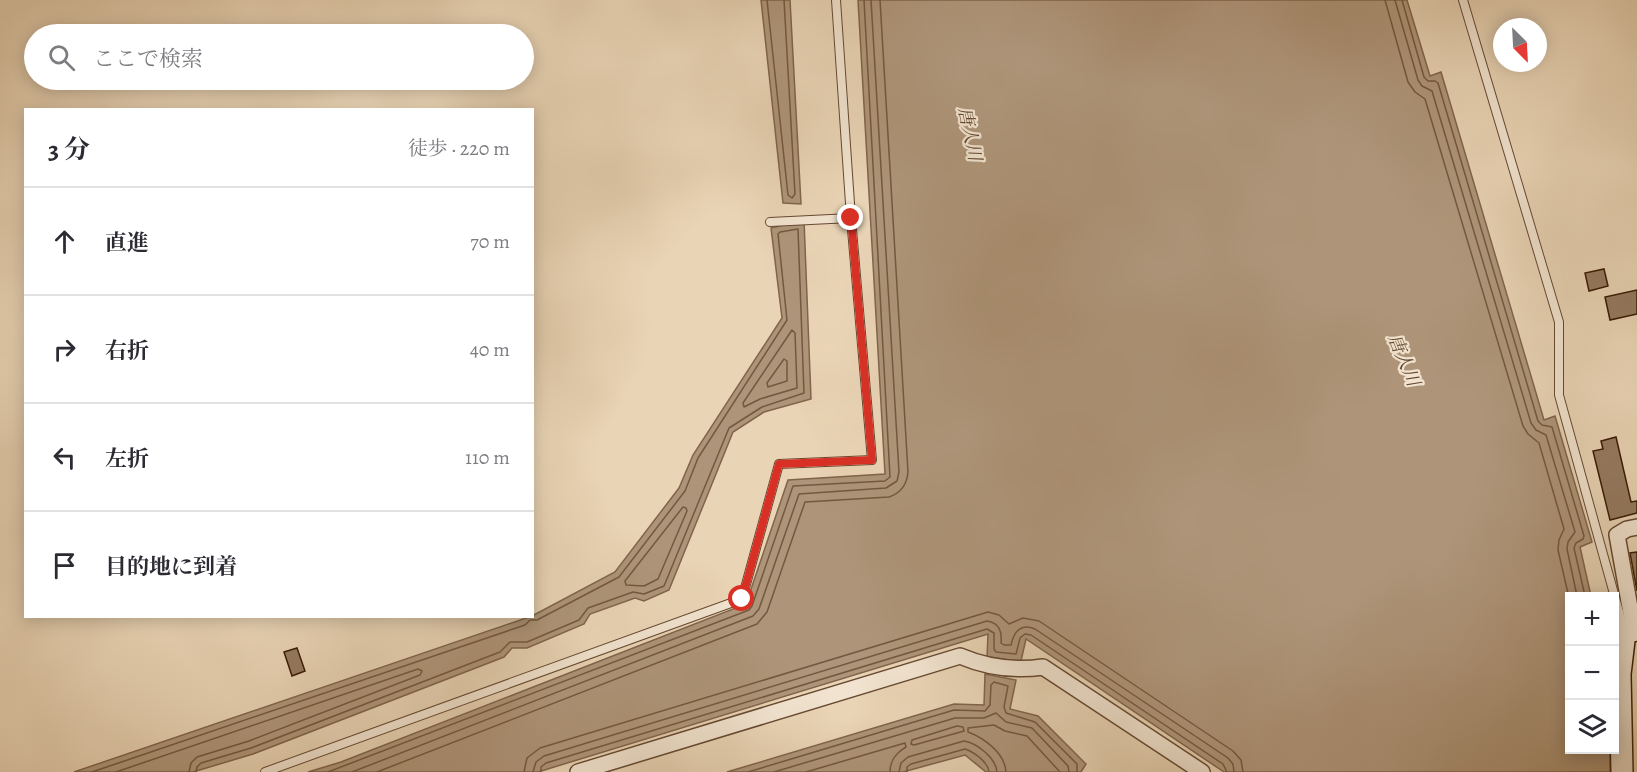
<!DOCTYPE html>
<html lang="ja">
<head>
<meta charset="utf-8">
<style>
	body { margin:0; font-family:Alegreya,"Noto Serif JP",serif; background:#f7f7f7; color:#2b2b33 }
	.controls { position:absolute; right:18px; bottom:18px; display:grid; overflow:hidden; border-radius:0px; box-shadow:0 3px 15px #0003 }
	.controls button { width:54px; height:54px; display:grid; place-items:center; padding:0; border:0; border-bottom:2px solid #e1e1e2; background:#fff; color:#2b2b33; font:30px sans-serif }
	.compass { position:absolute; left:1493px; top:18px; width:54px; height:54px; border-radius:50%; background:#fff; box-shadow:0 3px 15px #0003; rotate:156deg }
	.stop { position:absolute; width:18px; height:18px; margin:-14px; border:4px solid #d93025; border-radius:50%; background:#fff }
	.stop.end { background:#d93025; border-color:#fff; box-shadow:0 2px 6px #0008 }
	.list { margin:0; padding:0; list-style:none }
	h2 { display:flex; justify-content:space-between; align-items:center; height:78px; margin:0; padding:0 24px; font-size:26px }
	h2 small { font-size:20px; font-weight:400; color:#7c7c81 }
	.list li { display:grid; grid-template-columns:39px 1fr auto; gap:18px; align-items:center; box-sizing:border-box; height:108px; padding:0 24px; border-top:2px solid #e1e1e2 }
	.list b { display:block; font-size:22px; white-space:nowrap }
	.list em { font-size:20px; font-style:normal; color:#7c7c81 }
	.icon { flex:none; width:33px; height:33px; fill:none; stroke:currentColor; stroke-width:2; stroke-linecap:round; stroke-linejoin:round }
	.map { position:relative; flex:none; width:1637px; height:772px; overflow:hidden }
	.search { position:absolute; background:#fff; box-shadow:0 3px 15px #0003; left:24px; top:24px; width:510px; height:66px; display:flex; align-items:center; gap:15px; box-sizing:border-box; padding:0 21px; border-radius:33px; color:#7c7c81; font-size:22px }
	.panel { position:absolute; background:#fff; box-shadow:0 3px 15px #0003; left:24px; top:108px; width:510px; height:510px; border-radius:0px }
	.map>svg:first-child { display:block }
</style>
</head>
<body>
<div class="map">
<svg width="1637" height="772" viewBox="0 0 1637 772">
	<rect width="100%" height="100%" fill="#e9d4b5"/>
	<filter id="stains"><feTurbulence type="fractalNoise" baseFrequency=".00333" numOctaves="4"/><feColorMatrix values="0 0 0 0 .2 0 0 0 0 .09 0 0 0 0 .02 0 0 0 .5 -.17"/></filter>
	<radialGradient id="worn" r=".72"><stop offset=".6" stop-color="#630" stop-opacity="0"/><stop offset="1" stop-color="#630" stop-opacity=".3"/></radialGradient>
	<path fill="#ae9579" stroke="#80644b" stroke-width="1.5" d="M761 0H790L801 204 783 203Z
		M858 0H1407L1430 76 1441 72 1544 420 1555 416 1592 542 1580 547 1591 596H1570V750H1610V772H1224L1026 639 1021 661 987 657 988 634 538 772H308L341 762 746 604 788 480 885 474Z
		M804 220 811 399 764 412 733 432 669 590 644 601 635 598 590 614 584 624 527 648H512L504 657 253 754 193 772H74L532 616 615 572 679 488 693 455 782 318 771 228Z
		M985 674 1016 680 1010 709 1038 716 1086 764 1081 772H986L965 755 903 772H727L954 704 984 705Z"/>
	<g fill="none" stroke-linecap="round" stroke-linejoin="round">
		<path stroke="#74583f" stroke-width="1.5" d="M767 0 788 195 792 198 795 194 784 0
			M1385 0 1408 82 1415 92 1425 99 1523 426 1528 434 1539 443 1564 529 1559 540 1558 550 1570 602
			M1395 0 1418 80 1422 86 1432 91 1531 423 1536 430 1546 435 1575 532 1568 542 1567 549 1577 596
			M1402 0 1424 77 1428 81H1435L1438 83 1538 421 1542 425 1552 427 1584 536 1583 539 1576 543 1574 548 1585 596
			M792 330 795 333 797 388 760 399 744 407 743 403Z
			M784 359 787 361V381L768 387 767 383Z
			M683 507 686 508 687 511 658 579 644 586 626 585 625 581Z
			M957 726 963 727 964 731 914 745 911 744 912 740Z
			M92 772 525 625 530 620H537L619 577 685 491 698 458 787 320 778 234 780 232 798 229 804 393 762 407 729 428 664 586 644 594 633 592 588 608 579 620 527 642H510L500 652 251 748 201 763 197 767 196 772
			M116 772 418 669 422 671 420 675 249 741 197 757 191 763 189 772
			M328 772 749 610 752 606 793 486 885 481 890 477 864 0
			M352 772 753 616 759 609 799 494 886 488 897 481 899 472 871 0
			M377 772 757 624 767 612 805 502 889 497C901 493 907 484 908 472L880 0
			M524 772 527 758 540 748 988 612 999 615 1009 624 1023 618 1039 621 1233 751 1241 760 1243 772
			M533 772 536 762 544 756 987 621C1000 623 1002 632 1001 643L1004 645H1011C1014 632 1020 623 1035 629L1228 758 1233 764 1234 772
			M541 772V767L546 763 987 629 994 633V649L996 652 1016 654 1020 638 1025 634 1031 635 1223 764 1227 772
			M748 772 954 710 985 711 990 705 991 685 994 682 1008 686 1004 707 1006 713 1035 722 1077 764V772
			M774 772 955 718H984L996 713 1006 722 1032 728 1068 766 1069 772
			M806 772 905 743 906 747C896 753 890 760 890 772
			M899 772 901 763 908 757 964 741C977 743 996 758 997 772
			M907 772V767L911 764 965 749C974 752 988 762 989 772
			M1006 772C1005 753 984 738 968 732V728L994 725 1005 731 1027 736 1060 772"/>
	</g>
	<path fill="#957b61" stroke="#3a1b05" stroke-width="1.5" d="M1604 269 1608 286 1589 291 1585 273Z
		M1637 290V314L1610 320 1605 297Z
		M1616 437 1631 502 1637 501V513L1610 520 1593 451 1603 449 1601 441Z
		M1637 552V591L1630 553Z
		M297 648 305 671 292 676 284 652Z"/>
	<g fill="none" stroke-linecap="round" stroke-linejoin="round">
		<g stroke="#664931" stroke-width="10">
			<path id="lane" d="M1463 0 1559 322V395L1624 630
				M770 222 851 218
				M265 772 742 599 779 464 872 460 851 218 836 0"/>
		</g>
		<g stroke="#664931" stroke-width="18">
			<path id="street" d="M1634 630 1617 535 1627 529 1637 527
				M578 772 960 656C986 667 1015 671 1043 667L1202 772"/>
		</g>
		<g stroke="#3a1b05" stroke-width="24">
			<path id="secondary" d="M1622 772 1620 674 1625 632 1637 630"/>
		</g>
		<use href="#lane" stroke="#f1e3cf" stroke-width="8"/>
		<use href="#street" stroke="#f1e3cf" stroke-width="15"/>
		<use href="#secondary" stroke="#f1e3cf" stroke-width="21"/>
	</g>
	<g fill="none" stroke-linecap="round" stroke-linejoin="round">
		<path stroke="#d93025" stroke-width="8" d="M742 599 779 464 872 460 851 218"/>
	</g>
	<g text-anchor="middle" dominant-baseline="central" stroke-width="4.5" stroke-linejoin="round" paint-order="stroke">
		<g font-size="18" font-style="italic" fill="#63462e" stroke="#f1e3cf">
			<text transform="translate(970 134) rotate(78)">唐人川</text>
			<text transform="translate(1404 360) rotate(67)">唐人川</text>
		</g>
	</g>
	<rect width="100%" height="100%" filter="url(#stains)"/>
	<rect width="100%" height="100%" fill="url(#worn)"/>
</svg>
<div class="controls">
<button>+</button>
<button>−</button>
<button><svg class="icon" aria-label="layers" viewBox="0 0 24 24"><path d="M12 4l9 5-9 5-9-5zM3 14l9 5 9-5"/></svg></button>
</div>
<svg class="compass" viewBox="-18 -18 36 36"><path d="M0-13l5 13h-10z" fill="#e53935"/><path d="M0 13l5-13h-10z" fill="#7c7c81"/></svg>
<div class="stop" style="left:742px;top:599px"></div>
<div class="stop end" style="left:851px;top:218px"></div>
<div class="search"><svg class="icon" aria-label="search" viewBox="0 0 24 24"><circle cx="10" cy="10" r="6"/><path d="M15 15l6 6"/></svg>ここで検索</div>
<section class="panel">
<h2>3 分<small>徒歩 · 220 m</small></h2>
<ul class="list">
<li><svg class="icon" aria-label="ahead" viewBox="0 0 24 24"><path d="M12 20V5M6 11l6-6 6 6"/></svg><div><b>直進</b></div><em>70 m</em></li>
<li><svg class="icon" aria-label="right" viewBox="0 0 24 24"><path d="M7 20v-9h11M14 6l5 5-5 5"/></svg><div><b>右折</b></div><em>40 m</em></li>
<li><svg class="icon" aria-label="left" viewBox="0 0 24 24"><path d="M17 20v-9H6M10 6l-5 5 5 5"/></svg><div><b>左折</b></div><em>110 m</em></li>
<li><svg class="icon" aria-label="arrive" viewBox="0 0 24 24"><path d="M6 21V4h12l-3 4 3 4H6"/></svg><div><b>目的地に到着</b></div></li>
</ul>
</section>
</div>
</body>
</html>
